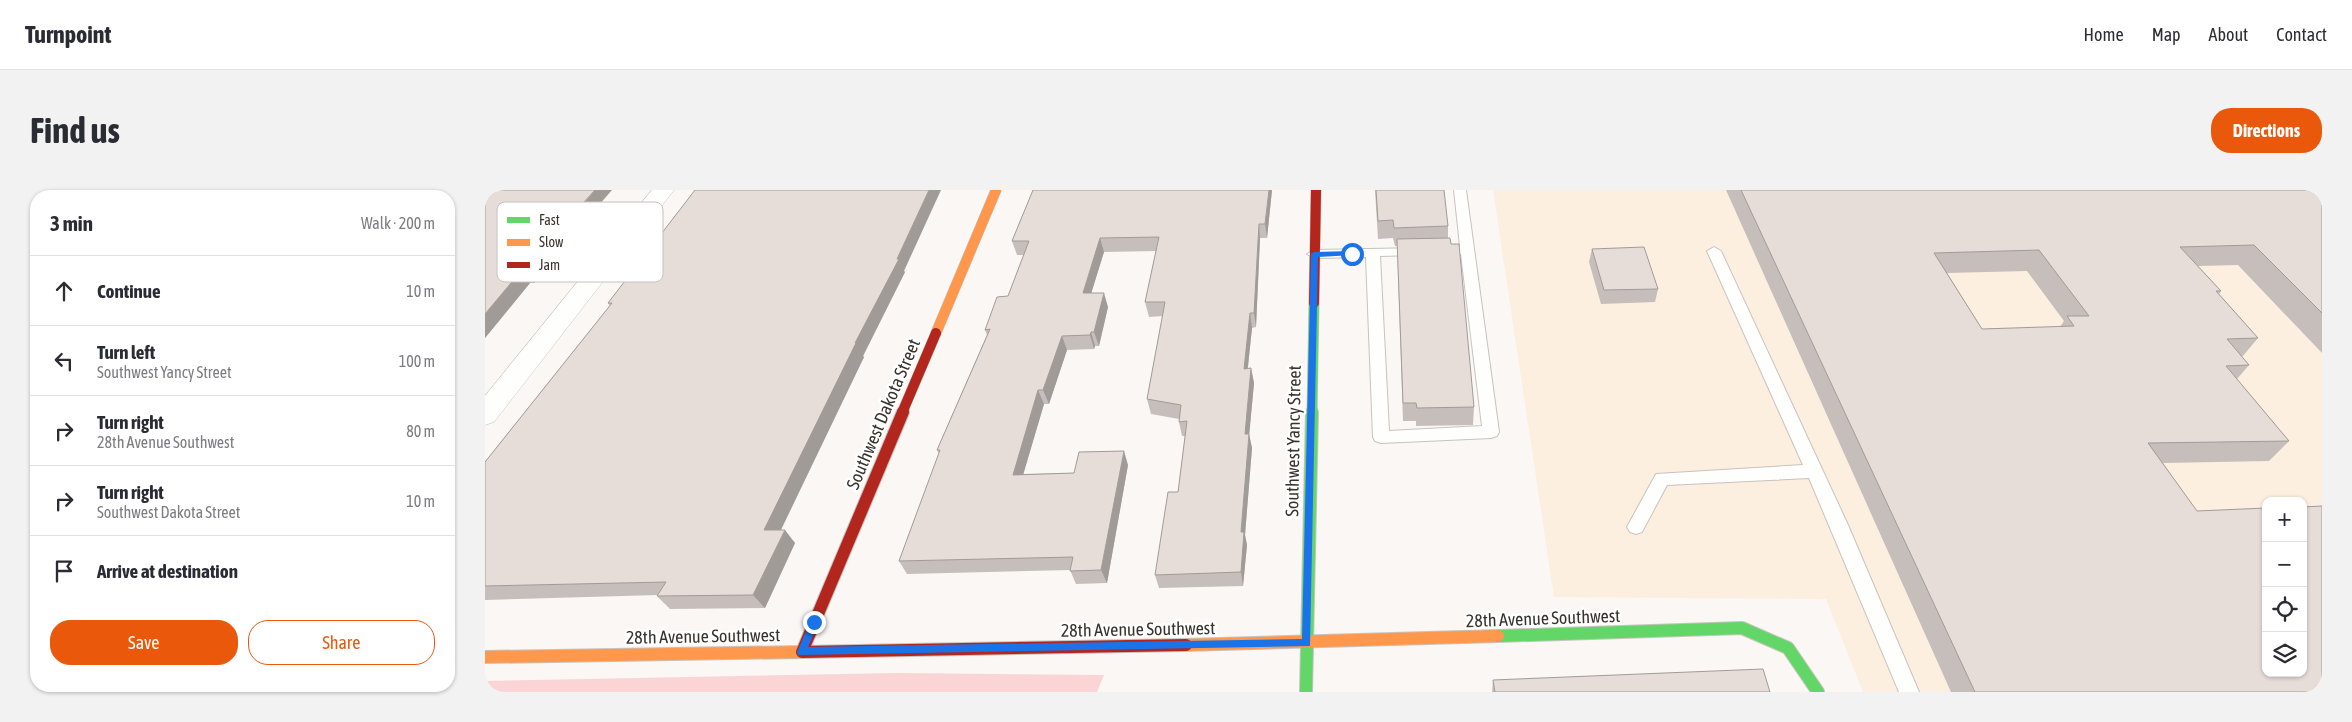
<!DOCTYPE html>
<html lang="en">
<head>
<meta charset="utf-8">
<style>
	body { margin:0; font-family:"Asap Condensed",sans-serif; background:#f2f2f3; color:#2b2b33 }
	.controls { position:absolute; right:15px; bottom:15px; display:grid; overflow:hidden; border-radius:10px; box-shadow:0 1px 4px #0004 }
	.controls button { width:45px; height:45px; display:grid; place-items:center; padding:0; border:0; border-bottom:1px solid #e1e1e2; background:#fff; color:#2b2b33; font:25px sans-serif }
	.stop { position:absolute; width:15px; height:15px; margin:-11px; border:4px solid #1a73e8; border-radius:50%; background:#fff }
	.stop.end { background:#1a73e8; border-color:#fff; box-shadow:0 1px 5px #0008 }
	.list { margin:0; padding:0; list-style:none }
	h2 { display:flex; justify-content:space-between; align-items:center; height:65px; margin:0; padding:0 20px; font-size:21px }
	h2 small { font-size:16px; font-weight:400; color:#7c7c81 }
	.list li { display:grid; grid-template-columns:32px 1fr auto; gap:15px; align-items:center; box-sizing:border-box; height:70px; padding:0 20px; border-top:1px solid #e1e1e2 }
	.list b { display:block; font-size:19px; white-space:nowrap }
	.list p { margin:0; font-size:16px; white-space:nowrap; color:#7c7c81 }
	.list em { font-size:16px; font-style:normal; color:#7c7c81 }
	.actions { display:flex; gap:10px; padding:15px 20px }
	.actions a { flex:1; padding:11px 0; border:1px solid #ea580c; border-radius:20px; text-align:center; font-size:18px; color:#ea580c }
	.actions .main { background:#ea580c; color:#fff }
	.icon { flex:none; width:28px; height:28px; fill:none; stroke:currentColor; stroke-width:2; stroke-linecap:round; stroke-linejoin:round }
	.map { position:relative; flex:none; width:1837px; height:502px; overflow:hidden; border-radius:20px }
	header { display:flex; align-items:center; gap:30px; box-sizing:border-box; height:70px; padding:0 25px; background:#fff; border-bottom:1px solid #e1e1e2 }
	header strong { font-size:24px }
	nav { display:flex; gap:28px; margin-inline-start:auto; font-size:18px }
	.intro { display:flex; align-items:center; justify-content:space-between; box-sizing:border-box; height:120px; padding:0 30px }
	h1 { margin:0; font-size:35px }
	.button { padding:12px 22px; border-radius:20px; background:#ea580c; color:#fff; font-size:18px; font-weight:700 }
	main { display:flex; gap:30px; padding:0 30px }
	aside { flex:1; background:#fff; border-radius:20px; box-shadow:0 1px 4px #0004 }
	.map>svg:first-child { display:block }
</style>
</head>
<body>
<header>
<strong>Turnpoint</strong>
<nav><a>Home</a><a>Map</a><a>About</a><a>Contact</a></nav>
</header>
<div class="intro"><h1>Find us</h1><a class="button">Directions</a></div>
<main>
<aside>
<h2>3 min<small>Walk · 200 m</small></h2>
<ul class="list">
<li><svg class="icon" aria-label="ahead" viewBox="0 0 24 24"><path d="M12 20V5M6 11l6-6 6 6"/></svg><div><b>Continue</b></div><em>10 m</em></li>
<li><svg class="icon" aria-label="left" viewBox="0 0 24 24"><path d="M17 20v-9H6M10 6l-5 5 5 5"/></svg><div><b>Turn left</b><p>Southwest Yancy Street</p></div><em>100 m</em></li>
<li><svg class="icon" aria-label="right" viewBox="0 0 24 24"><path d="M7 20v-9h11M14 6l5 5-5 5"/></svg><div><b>Turn right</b><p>28th Avenue Southwest</p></div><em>80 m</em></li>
<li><svg class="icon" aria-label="right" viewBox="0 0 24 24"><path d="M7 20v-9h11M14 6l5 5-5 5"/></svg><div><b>Turn right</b><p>Southwest Dakota Street</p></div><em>10 m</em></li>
<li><svg class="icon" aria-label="arrive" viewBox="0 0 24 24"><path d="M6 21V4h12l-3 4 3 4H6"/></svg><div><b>Arrive at destination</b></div></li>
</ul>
<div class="actions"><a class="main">Save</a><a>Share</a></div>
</aside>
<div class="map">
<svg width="1837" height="502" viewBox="0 0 1837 502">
	<rect width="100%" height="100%" fill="#faf7f4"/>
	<path fill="#fcefe0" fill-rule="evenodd" d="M1008 0H1837V502H1378L1341 409 1069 407ZM1781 311H1818V483H1781Z"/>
	<path fill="#fbd4d6" d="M412 483 619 485 612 502H0V491Z"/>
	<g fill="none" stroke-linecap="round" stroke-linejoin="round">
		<g stroke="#c7c3be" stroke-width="2">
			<path id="lane" d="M969 0H981L1014 242 1012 246 1006 248 896 253 890 251 888 247 881 67 829 68 822 64 829 60 938 58 940 61 938 64 933 65 895 66 904 241 997 236 976 64 968 63 966 60 968 57 975 56Z
				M1229 57 1236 61 1363 335 1434 502H1414L1324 288 1182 295 1157 342 1151 344 1145 342 1142 337 1171 284 1318 275 1222 61Z"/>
		</g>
		<g stroke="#c7c3be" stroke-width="1">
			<path id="street" d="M167 0H189L9 232 0 235V206Z"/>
		</g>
		<g stroke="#c7c3be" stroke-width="11">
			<path id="fast-far1" d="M827 223 829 113"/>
		</g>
		<g stroke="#c7c3be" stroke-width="14">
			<path id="fast" d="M1013 446 1257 438 1303 458 1333 502
				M821 502 827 222"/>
		</g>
		<g stroke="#c7c3be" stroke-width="11">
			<path id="slow-far1" d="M451 143 511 0"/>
		</g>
		<g stroke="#c7c3be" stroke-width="14">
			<path id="slow" d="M701 455 1013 446
				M0 467 317 462"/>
		</g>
		<g stroke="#c7c3be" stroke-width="11">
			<path id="jam-far1" d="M829 113 831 0
				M417 223 451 143"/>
		</g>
		<g stroke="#c7c3be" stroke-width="14">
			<path id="jam" d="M317 462 418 222
				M317 462 701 455"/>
		</g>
		<use href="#lane" fill="#fefefd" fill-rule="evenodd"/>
		<use href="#street" fill="#fefefd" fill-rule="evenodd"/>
		<use href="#fast-far1" stroke="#63d668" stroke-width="10"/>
		<use href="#fast" stroke="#63d668" stroke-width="12"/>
		<use href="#slow-far1" stroke="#ff974d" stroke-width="10"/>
		<use href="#slow" stroke="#ff974d" stroke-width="12"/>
		<use href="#jam-far1" stroke="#b3261e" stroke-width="10"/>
		<use href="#jam" stroke="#b3261e" stroke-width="12"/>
	</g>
	<path fill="#c6bebb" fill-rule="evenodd" d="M0 0 107 23 108 25 49 93H45L0 148Z
		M548 0H787L782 48H775L771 137 767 138 763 178H766L769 193 764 244 767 258 760 345 762 355 758 396 674 398 670 385 693 302 700 246H697L694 232V229L666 224 662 209 678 126 664 127 660 112 671 61 619 62 606 103 623 117 614 156H610L609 159 582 160 564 214H559L538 284 589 283 643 275 622 393 591 394 585 380 422 384 414 371 454 264 452 260 502 145 500 140 523 106 539 65H532L527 51Z
		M890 0H959L963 36V48L989 217 988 235 931 236V231H918L912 56H910L908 48 893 49Z
		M1241 0H1837V163L1753 75 1713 76 1736 101 1734 104 1773 148 1757 167 1764 175 1752 189 1804 251 1784 271 1678 273 1837 502H1466ZM1542 81 1579 131 1575 137 1497 139 1462 83Z
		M1107 59 1173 99 1170 112 1116 114 1104 72Z
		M419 81 420 82 378 166 379 167 296 340 310 353 280 418 185 419 172 406 173 405 0 410V272L125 116 123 113Z
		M1008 490 1285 502H1007Z"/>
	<path fill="#a19b98" d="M110 0H127L107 23 108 25 49 93 40 81Z
		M444 0H456L419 81 420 82 378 166 379 167 289 354 279 340 370 153 412 69Z
		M784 0H787L782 48 780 34Z
		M774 34 775 48 771 137 769 123Z
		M615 48 619 62 602 117 598 103Z
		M36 81 45 93 0 148V124Z
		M619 103 623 117 614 156 609 142Z
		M765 123 767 138 761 193 759 179Z
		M606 142 610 156 609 159 605 145Z
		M577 146 582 160 564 214 558 200Z
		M766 178 769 193 763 258 760 244Z
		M553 200 559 214 534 299 528 285Z
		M764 244 767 258 760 345 762 355 758 396 756 382V342Z
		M639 261 643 275 622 393 616 380Z
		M300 340 310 353 280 418 268 405Z"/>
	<path fill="#e6ddd9" stroke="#a19b98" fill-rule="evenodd" d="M0 0H110L98 13H100L40 81H36L0 124Z
		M210 0H444L412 69H414L370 153H371L279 340H300L268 405 172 406 181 392 0 396V272L127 113H123Z
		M548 0H784L780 34H774L769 123H765L759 179 766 178 760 244H764L756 342H759L756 382 670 385 683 302H693L702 231 694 232 696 215 662 209 680 112H660L674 47 615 48 598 103H619L609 142H606L605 145 577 146 558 200H553L528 285 589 283 594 262 639 261 616 380 585 381 588 367 414 371 455 260H452L505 139 500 140 512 107 523 106 544 51H527Z
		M891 0H959L963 36 909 38 908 30 893 31Z
		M1256 0H1837V123L1769 55 1695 57 1736 101H1731L1773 148 1742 149 1764 175 1741 176 1804 251 1663 253 1712 321 1781 318V483H1818V317L1837 316V502H1490ZM1554 60 1604 126H1582L1589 136 1497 139 1449 63Z
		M965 48 966 54H974L989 217 932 218 931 213H918L912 49Z
		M1159 57 1173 99 1119 100 1107 59Z
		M1278 479 1285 502H1010L1008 490Z"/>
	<path fill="#1a73e8" d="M867 61 869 65 833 67 825 456 313 465 312 462 326 430 329 428 334 432 323 457 817 449 826 64 829 62Z"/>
	<g text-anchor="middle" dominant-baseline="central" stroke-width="5" stroke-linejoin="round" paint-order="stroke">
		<g font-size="18" fill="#39332c" stroke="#fff">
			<text transform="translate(398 224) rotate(-67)">Southwest Dakota Street</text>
			<text transform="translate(808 251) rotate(-89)">Southwest Yancy Street</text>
			<text transform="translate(1058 428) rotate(-2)">28th Avenue Southwest</text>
			<text transform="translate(653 439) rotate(-1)">28th Avenue Southwest</text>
			<text transform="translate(218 446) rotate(-1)">28th Avenue Southwest</text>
		</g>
	</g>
	<rect x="12" y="12" width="166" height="80" rx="8" fill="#fff" stroke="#c4c2c0" stroke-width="1"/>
	<rect x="22" y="27" width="23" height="6" fill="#63d668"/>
	<rect x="22" y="49" width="23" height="7" fill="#ff974d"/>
	<rect x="22" y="72" width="23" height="6" fill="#b3261e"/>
	<g font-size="14" fill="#39332c">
		<text x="54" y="35">Fast</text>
		<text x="54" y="57">Slow</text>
		<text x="54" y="80">Jam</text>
	</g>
</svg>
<div class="controls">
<button>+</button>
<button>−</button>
<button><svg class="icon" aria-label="locate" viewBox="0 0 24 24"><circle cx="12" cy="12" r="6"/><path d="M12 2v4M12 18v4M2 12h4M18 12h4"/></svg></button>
<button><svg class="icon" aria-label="layers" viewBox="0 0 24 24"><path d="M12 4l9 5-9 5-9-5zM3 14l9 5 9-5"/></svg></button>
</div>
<div class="stop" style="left:867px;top:64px"></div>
<div class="stop end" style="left:329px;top:432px"></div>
</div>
</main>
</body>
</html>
